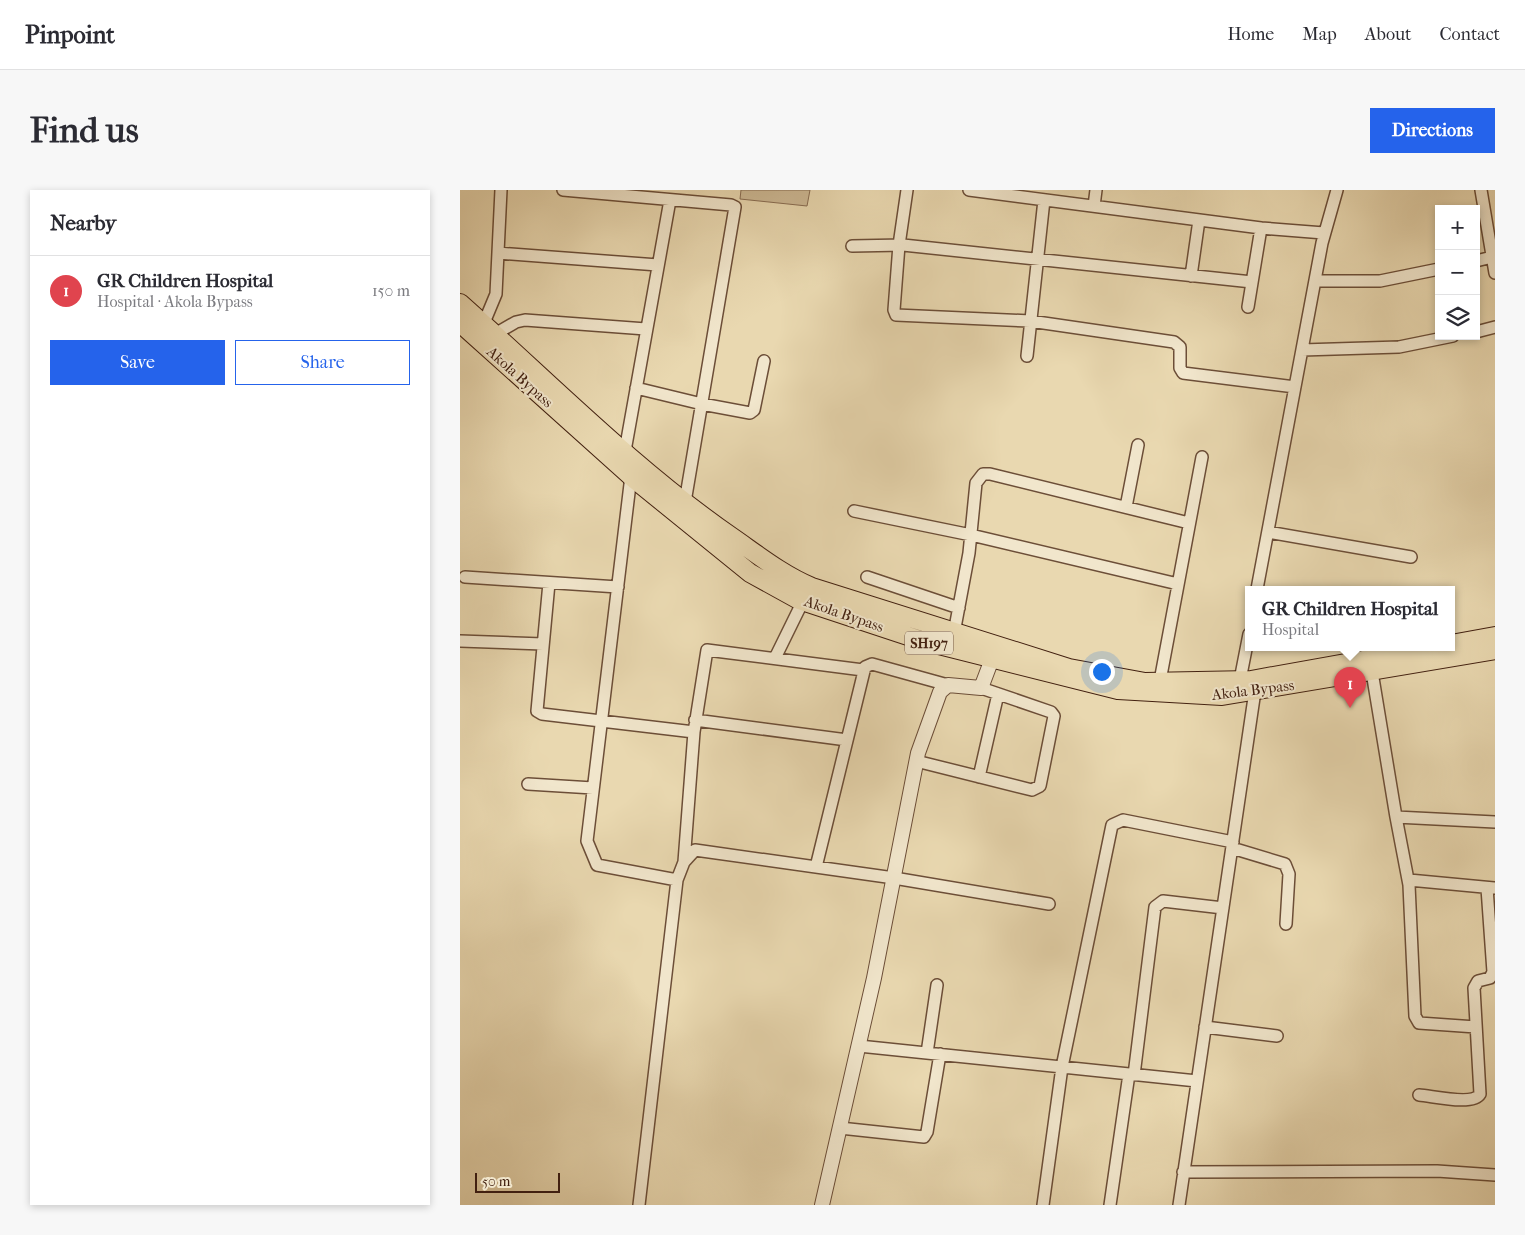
<!DOCTYPE html>
<html lang="en">
<head>
<meta charset="utf-8">
<style>
	body { margin:0; font-family:"IM FELL French Canon",serif; background:#f7f7f7; color:#2b2b33 }
	.controls { position:absolute; right:15px; top:15px; display:grid; overflow:hidden; border-radius:0px; box-shadow:0 2px 8px #0003 }
	.controls button { width:45px; height:45px; display:grid; place-items:center; padding:0; border:0; border-bottom:1px solid #e1e1e2; background:#fff; color:#2b2b33; font:25px sans-serif }
	.scale { position:absolute; left:15px; bottom:12px; width:85px; box-sizing:border-box; padding-left:5px; border:2px solid #422010; border-top:0; font-size:14px; line-height:18px; white-space:nowrap; color:#422010; -webkit-text-stroke:4px #f1e6cc; paint-order:stroke }
	.you { position:absolute; left:641px; top:481px; width:18px; height:18px; margin:-12px; border:4px solid #fff; border-radius:50%; background:#1a73e8; box-shadow:0 0 0 8px #1a73e833 }
	.badge { display:grid; place-items:center; width:32px; height:32px; border-radius:50%; background:#2563eb; color:#fff; font-size:16px; font-weight:700 }
	.pin { position:absolute; translate:-50% -41px; filter:drop-shadow(0 1px 2px #0008) }
	.pin::after { content:''; position:absolute; top:26px; width:18px; height:15px; background:inherit; clip-path:polygon(0 0,100% 0,50% 100%) }
	.popup { position:absolute; left:785px; top:396px; width:210px; height:65px; box-sizing:border-box; display:grid; place-content:center; border-radius:0px; background:#fff; filter:drop-shadow(0 1px 4px #0005); font-size:16px; white-space:nowrap; color:#7c7c81 }
	.popup b { font-size:19px; color:#2b2b33 }
	.popup::after { content:''; position:absolute; left:50%; top:100%; margin-left:-10px; border:10px solid transparent; border-top-color:#fff }
	.list { margin:0; padding:0; list-style:none }
	h2 { display:flex; justify-content:space-between; align-items:center; height:65px; margin:0; padding:0 20px; font-size:21px }
	h2 small { font-size:16px; font-weight:400; color:#7c7c81 }
	.list li { display:grid; grid-template-columns:32px 1fr auto; gap:15px; align-items:center; box-sizing:border-box; height:70px; padding:0 20px; border-top:1px solid #e1e1e2 }
	.list b { display:block; font-size:19px; white-space:nowrap }
	.list p { margin:0; font-size:16px; white-space:nowrap; color:#7c7c81 }
	.list em { font-size:16px; font-style:normal; color:#7c7c81 }
	.actions { display:flex; gap:10px; padding:15px 20px }
	.actions a { flex:1; padding:11px 0; border:1px solid #2563eb; border-radius:0px; text-align:center; font-size:18px; color:#2563eb }
	.actions .main { background:#2563eb; color:#fff }
	.icon { flex:none; width:28px; height:28px; fill:none; stroke:currentColor; stroke-width:2; stroke-linecap:round; stroke-linejoin:round }
	.map { position:relative; flex:none; width:1035px; height:1015px; overflow:hidden; border-radius:0px }
	header { display:flex; align-items:center; gap:30px; box-sizing:border-box; height:70px; padding:0 25px; background:#fff; border-bottom:1px solid #e1e1e2 }
	header strong { font-size:24px }
	nav { display:flex; gap:28px; margin-inline-start:auto; font-size:18px }
	.intro { display:flex; align-items:center; justify-content:space-between; box-sizing:border-box; height:120px; padding:0 30px }
	h1 { margin:0; font-size:35px }
	.button { padding:12px 22px; border-radius:0px; background:#2563eb; color:#fff; font-size:18px; font-weight:700 }
	main { display:flex; gap:30px; padding:0 30px }
	aside { flex:1; background:#fff; border-radius:0px; box-shadow:0 2px 8px #0003 }
	.map>svg:first-child { display:block }
</style>
</head>
<body>
<header>
<strong>Pinpoint</strong>
<nav><a>Home</a><a>Map</a><a>About</a><a>Contact</a></nav>
</header>
<div class="intro"><h1>Find us</h1><a class="button">Directions</a></div>
<main>
<aside>
<h2>Nearby<small></small></h2>
<ul class="list">
<li><span class="badge" style="background:#e0444e">1</span><div><b>GR Children Hospital</b><p>Hospital · Akola Bypass</p></div><em>150 m</em></li>
</ul>
<div class="actions"><a class="main">Save</a><a>Share</a></div>
</aside>
<div class="map">
<svg width="1035" height="1015" viewBox="0 0 1035 1015">
	<rect width="100%" height="100%" fill="#e9d8b0"/>
	<filter id="stains"><feTurbulence type="fractalNoise" baseFrequency=".004" numOctaves="4"/><feColorMatrix values="0 0 0 0 .2 0 0 0 0 .09 0 0 0 0 .02 0 0 0 .5 -.17"/></filter>
	<radialGradient id="worn" r=".72"><stop offset=".6" stop-color="#630" stop-opacity="0"/><stop offset="1" stop-color="#630" stop-opacity=".3"/></radialGradient>
	<path fill="#cdb995" stroke="#886c52" d="M281 0H350L347 16 280 9Z"/>
	<g fill="none" stroke-linecap="round" stroke-linejoin="round">
		<g stroke="#6c4e38" stroke-width="14">
			<path id="minor" d="M103 0 271 15 275 17 225 312
				M447 0 439 55 434 120 436 125 570 131 714 152 720 157V178L723 183 835 197
				M509 0 801 38 864 43
				M1021 0 1035 83
				M634 16 636 0
				M392 56 443 55 792 92
				M38 63 198 75
				M1016 71 1032 67
				M731 86 739 30
				M855 91H920L979 79
				M788 117 801 38
				M21 140 36 104 41 0
				M1016 142 1035 137
				M35 144 56 132 65 130 186 139
				M842 160 939 157 993 146
				M567 166 584 10
				M176 198 242 214 290 223 294 220 304 171
				M165 261 210 10
				M171 286 127 651 137 675 217 690
				M666 317 678 255
				M394 321 511 345 718 394
				M808 342 951 367
				M5 387 158 397
				M407 387 499 418
				M89 393 77 521 82 524 234 542
				M797 399 862 53 877 0
				M494 443 509 363 516 293 523 284H530L729 333
				M0 451 83 454
				M315 468 343 411
				M912 482 936 627 949 695 955 826 959 833 1016 837
				M780 490 789 444
				M700 491 742 267
				M235 530 387 550
				M456 571 572 600 580 596 594 526 591 522 521 498
				M519 587 538 504
				M68 594 133 598
				M936 627 1035 632
				M772 658 825 674 829 684 826 734
				M224 672 234 542 247 460 403 480
				M356 677 405 477 412 474 488 495
				M949 690 1034 698
				M745 837 817 846
				M399 856 737 891
				M467 863 477 795
				M674 885 695 717 703 711 763 718
				M959 905C973 906 1013 916 1020 904L1014 798 1018 791 1030 788 1033 782 1027 698
				M380 938 464 947 467 942 480 864
				M723 982 977 981 1035 985
				M179 1015 217 690 224 672 235 660 434 688 589 714
				M583 1015 602 877 652 635 663 630 773 652
				M650 1015 669 884
				M719 1015 795 501"/>
		</g>
		<g stroke="#6c4e38" stroke-width="16">
			<path id="tertiary" d="M362 1015 414 788 458 563 480 502 488 495 521 498 532 469"/>
		</g>
		<g stroke="#422010" stroke-width="20">
			<path id="primary" d="M0 113C89 192 174 279 272 347 298 365 323 385 352 397L609 478 685 492 791 490 975 457
				M0 133 174 289 290 383 339 410 463 451 658 500 762 506 1035 460
				M991 454 1035 446"/>
		</g>
		<use href="#minor" stroke="#f1e6cc" stroke-width="11"/>
		<use href="#tertiary" stroke="#f1e6cc" stroke-width="14"/>
		<use href="#primary" stroke="#e9d8b0" stroke-width="18"/>
	</g>
	<g text-anchor="middle" dominant-baseline="central" stroke-width="4" stroke-linejoin="round" paint-order="stroke">
		<rect fill="#f1e6cc" stroke="#765b48" stroke-width="1" x="445" y="441.5" width="48" height="23" rx="4"/>
		<g font-size="14" font-weight="bold" fill="#422010">
			<text x="469" y="453">SH197</text>
		</g>
		<g font-size="15" fill="#422010" stroke="#f1e6cc">
			<text transform="translate(60 187) rotate(42)">Akola Bypass</text>
			<text transform="translate(384 424) rotate(19)">Akola Bypass</text>
			<text transform="translate(793 500) rotate(-7)">Akola Bypass</text>
		</g>
	</g>
	<rect width="100%" height="100%" filter="url(#stains)"/>
	<rect width="100%" height="100%" fill="url(#worn)"/>
</svg>
<div class="controls">
<button>+</button>
<button>−</button>
<button><svg class="icon" aria-label="layers" viewBox="0 0 24 24"><path d="M12 4l9 5-9 5-9-5zM3 14l9 5 9-5"/></svg></button>
</div>
<div class="scale">50 m</div>
<div class="you"></div>
<div class="pin badge" style="left:890px;top:518px;background:#e0444e">1</div>
<div class="popup"><b>GR Children Hospital</b>Hospital</div>
</div>
</main>
</body>
</html>
